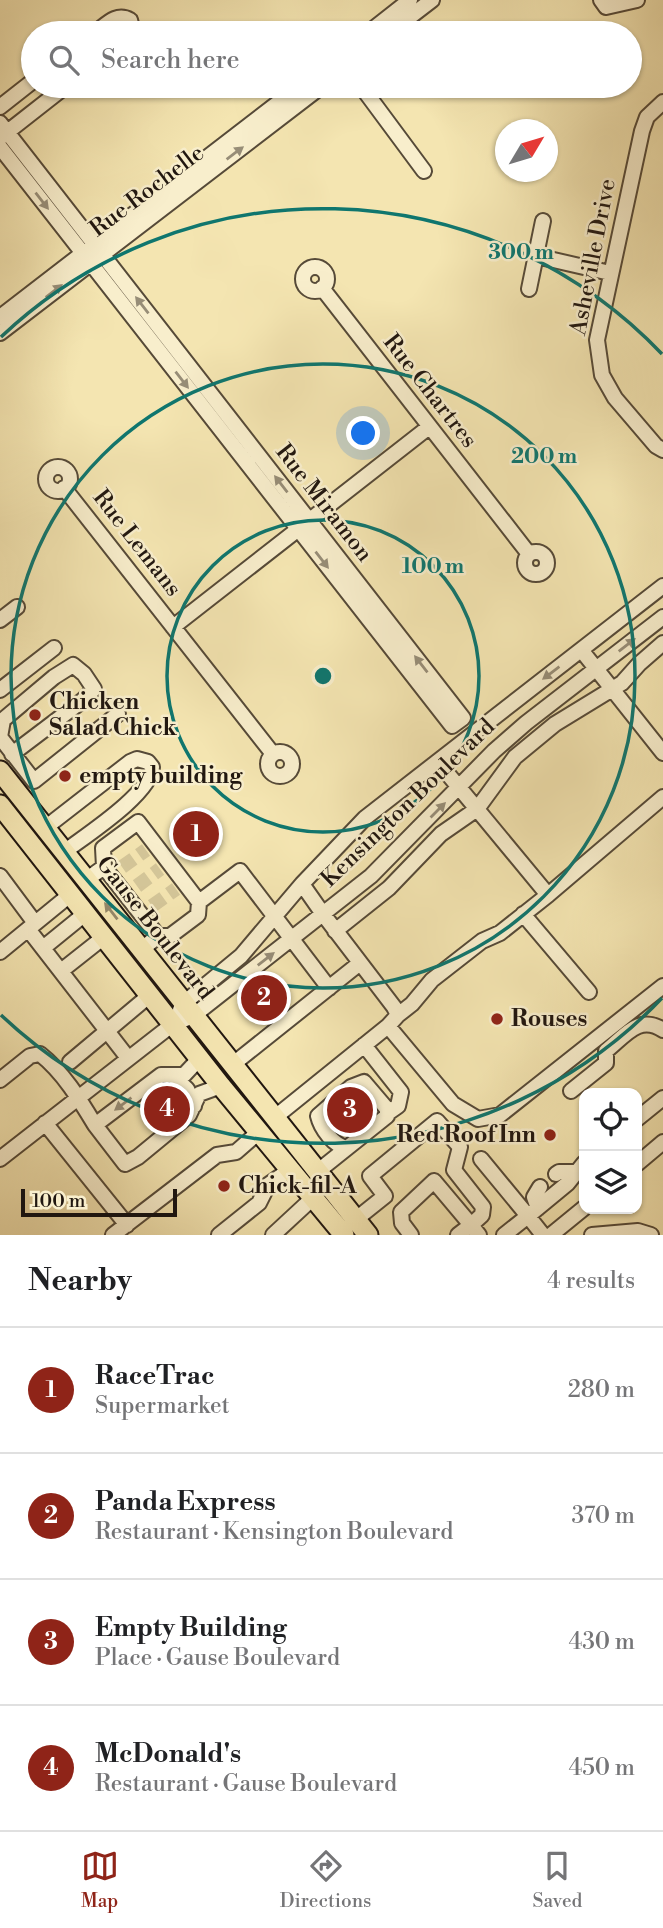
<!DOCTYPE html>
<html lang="en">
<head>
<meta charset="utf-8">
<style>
	body { margin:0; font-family:"Libre Bodoni",serif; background:#f2f2f2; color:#202124 }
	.controls { position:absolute; right:21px; bottom:21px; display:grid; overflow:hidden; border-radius:14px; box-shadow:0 2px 5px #0004 }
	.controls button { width:63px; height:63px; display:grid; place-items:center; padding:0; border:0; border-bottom:2px solid #e0e0e0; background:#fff; color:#202124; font:35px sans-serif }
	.compass { position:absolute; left:495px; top:119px; width:63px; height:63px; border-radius:50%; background:#fff; box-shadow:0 2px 5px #0004; rotate:52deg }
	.scale { position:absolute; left:21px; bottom:18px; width:156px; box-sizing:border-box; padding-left:7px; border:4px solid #211710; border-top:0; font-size:19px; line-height:24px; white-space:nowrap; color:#211710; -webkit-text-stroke:5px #f8eecc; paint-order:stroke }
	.you { position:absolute; left:364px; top:434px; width:24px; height:24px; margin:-18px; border:5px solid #fff; border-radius:50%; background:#1a73e8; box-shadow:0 0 0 10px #1a73e833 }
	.badge { display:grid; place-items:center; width:46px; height:46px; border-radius:50%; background:#8f2418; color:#fff; font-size:23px; font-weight:700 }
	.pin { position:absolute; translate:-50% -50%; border:4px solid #fff; box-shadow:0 2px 7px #0006 }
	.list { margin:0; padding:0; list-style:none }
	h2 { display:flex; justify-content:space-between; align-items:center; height:91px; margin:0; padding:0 28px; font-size:30px }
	h2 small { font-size:23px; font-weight:400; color:#757577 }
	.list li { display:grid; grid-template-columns:46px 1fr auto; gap:21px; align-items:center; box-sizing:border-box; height:126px; padding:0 28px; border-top:2px solid #e0e0e0 }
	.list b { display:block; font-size:26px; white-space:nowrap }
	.list p { margin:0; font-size:23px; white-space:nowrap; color:#757577 }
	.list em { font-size:23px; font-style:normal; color:#757577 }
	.icon { flex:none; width:38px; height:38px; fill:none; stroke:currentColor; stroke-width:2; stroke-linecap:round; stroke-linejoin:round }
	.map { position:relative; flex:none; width:663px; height:1235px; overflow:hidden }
	.search { position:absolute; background:#fff; box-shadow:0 2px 5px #0004; left:21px; right:21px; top:21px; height:77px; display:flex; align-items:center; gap:18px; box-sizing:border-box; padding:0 24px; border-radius:38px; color:#757577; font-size:26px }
	.sheet { height:595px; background:#fff }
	nav { display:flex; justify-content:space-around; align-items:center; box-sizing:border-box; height:98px; border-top:2px solid #e0e0e0; background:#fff; font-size:19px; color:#757577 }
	nav a { display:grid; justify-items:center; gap:4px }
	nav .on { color:#8f2418 }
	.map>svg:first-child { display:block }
</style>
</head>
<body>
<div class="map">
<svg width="663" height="1235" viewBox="0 0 663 1235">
	<rect width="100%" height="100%" fill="#f4e5b1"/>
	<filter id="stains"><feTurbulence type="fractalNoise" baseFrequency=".00286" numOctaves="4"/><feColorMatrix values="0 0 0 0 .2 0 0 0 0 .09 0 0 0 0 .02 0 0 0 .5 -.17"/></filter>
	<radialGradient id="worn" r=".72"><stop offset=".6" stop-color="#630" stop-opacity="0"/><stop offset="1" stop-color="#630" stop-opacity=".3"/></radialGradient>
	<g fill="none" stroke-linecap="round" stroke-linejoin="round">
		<path stroke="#d4c699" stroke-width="14" stroke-dasharray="14 7" stroke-linecap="butt" d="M122 867 146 850
			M137 886 160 869
			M152 906 176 889"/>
		<g stroke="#564a38" stroke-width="18">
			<path id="minor" d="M601 0 606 7 637 0
				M95 33C106 25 116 12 130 20L132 28 130 33
				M368 33 410 0
				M389 33 432 0
				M361 86 424 171
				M663 102 647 117 642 131 597 340 602 375 615 398 656 446 663 450
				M0 107 33 81
				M0 123 463 718 452 726 0 147
				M1 137 66 86
				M536 256 610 273
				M303 279a12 12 0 1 1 24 0a12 12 0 1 1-24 0Z
				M322 288 529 554
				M529 289 543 221
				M0 317 300 86
				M0 333 322 86
				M46 479a12 12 0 1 1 24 0a12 12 0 1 1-24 0Z
				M64 488 273 754
				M525 563a11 11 0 1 1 22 0a11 11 0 1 1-22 0Z
				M0 620 17 607
				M173 627 429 427
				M582 651 663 753
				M0 690 54 648
				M0 737 3 720 54 677 73 665 84 674 94 689 82 701 12 754
				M0 737 34 781 118 714
				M268 764a12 12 0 1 1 24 0a12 12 0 1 1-24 0Z
				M438 762 548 895 663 797
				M45 828 130 762 137 759 148 762 152 767C152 793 85 836 64 852
				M104 867 158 936
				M0 876 35 923
				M86 880 104 867 103 848 138 822 199 902
				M523 914 589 992
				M28 929 128 1058
				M335 931 389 888 441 834 477 809 515 757 555 724 622 683 639 664 663 643
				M43 948 86 913
				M141 950 158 936H170L198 915 199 902 240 871 329 988
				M0 952 71 894
				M61 971 104 937
				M180 1010 184 1003 241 956 302 884 365 818 663 586
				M398 1015 412 1004 432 980 482 941 500 933 548 895
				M388 1026 453 1104 478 1119 500 1115 663 986
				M364 1045 401 1092 398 1106 388 1113
				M199 1059 184 1075H161L95 1125 125 1164 138 1157 189 1115 199 1094 221 1086
				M70 1062 150 995
				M232 1065 360 963
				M172 1075 187 1089 194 1106
				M0 1080 30 1056 40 1054C63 1072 80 1100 95 1125
				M571 1091 606 1063V1051C625 1036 639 1014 663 1030
				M274 1118 388 1026 398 1015 394 1007 323 914 302 884
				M637 1119 663 1098
				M45 1123 127 1225
				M0 1159 173 1024 193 1016 371 876 494 751 526 723 663 617
				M481 1159 528 1216 504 1235
				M637 1164 663 1142
				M317 1172 387 1116V1109L364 1082 351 1087 318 1116C321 1129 334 1146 347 1148
				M556 1174 559 1172H577
				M538 1208 534 1197 540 1187
				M355 1220 385 1196 370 1176 437 1121 460 1147 454 1170 483 1207 482 1215 471 1225 434 1181 401 1212 402 1223 411 1235
				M113 1235 217 1155 236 1152 260 1131
				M219 1235 259 1203 268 1185 291 1169
				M273 1235 314 1197
				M458 1235 471 1225 479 1235
				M543 1235 528 1216 568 1183 584 1163
				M551 1235 584 1208
				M592 1235 638 1231 651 1235"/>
		</g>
		<g stroke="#211710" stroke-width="23">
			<path id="major" d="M0 771 368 1235
				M0 805 221 1086 344 1235"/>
		</g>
		<use href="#minor" stroke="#f8eecc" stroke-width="14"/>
		<use href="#major" stroke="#f4e5b1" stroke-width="19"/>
	</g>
	<defs><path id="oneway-solid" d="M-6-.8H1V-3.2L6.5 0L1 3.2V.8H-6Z" transform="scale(1.75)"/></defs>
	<g fill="#978d77">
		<use href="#oneway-solid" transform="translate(235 153) rotate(-37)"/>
		<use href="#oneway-solid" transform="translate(42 201) rotate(52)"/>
		<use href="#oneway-solid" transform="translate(54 291) rotate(-38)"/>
		<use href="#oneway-solid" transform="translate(142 305) rotate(-128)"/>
		<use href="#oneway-solid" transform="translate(182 380) rotate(52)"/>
		<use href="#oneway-solid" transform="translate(281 484) rotate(-128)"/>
		<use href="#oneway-solid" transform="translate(322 560) rotate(52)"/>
		<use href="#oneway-solid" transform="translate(627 645) rotate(-38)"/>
		<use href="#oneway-solid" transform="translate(421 664) rotate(-128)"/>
		<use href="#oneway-solid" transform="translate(551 673) rotate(143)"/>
		<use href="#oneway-solid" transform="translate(438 810) rotate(-45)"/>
		<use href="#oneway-solid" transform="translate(266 959) rotate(-38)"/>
		<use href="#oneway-solid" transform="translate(123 1104) rotate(143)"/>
	</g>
	<use fill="#958869" href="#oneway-solid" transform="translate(111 911) rotate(-128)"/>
	<g fill="none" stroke="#0f766e" stroke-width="3.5">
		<circle cx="323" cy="676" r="156"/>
		<circle cx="323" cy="676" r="312"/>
		<path d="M662 998A468 468 0 0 1 1 1015M1 337A468 468 0 0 1 662 354"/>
	</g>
	<g fill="#8f2418" stroke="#f8eecc" stroke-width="2.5">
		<circle cx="35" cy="715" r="7"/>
		<circle cx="65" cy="776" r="7"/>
		<circle cx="497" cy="1019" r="7"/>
		<circle cx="550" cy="1135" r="7"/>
		<circle cx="224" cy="1186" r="7"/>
	</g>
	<g text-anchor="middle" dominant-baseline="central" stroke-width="5" stroke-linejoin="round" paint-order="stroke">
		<g font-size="23" fill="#211710" stroke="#f8eecc">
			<text transform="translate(147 191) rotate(-37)">Rue Rochelle</text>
			<text transform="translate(593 257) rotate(-79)">Asheville Drive</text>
			<text transform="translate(430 391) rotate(52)">Rue Chartres</text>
			<text transform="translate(324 503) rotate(52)">Rue Miramon</text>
			<text transform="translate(137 543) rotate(52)">Rue Lemans</text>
			<text transform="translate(408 803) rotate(-44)">Kensington Boulevard</text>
			<text transform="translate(155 928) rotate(52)">Gause Boulevard</text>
		</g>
		<g font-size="23" font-weight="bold" fill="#211710" stroke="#f8eecc" text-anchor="start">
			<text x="49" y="702">Chicken<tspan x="49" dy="26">Salad Chick</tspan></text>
			<text x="79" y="776">empty building</text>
			<text x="511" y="1019">Rouses</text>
			<text x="536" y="1135" text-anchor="end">Red Roof Inn</text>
			<text x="238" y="1186">Chick-fil-A</text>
		</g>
	</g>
	<circle cx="323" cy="676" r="10" fill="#0f766e" stroke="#f8eecc" stroke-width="3.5"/>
	<g font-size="21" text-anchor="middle" font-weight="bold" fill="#0f766e" stroke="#f8eecc" stroke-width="5" stroke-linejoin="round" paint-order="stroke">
		<text x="521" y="259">300 m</text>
		<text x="544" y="463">200 m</text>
		<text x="433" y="573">100 m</text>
	</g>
	<rect width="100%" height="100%" filter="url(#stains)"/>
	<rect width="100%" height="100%" fill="url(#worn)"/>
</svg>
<div class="controls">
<button><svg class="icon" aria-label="locate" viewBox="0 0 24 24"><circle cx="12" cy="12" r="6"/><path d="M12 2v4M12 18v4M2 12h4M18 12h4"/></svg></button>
<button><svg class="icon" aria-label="layers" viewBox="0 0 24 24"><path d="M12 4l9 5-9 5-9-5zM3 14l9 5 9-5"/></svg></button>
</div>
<svg class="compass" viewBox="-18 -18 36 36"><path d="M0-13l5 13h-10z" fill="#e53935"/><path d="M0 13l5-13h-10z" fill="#757577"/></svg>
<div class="scale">100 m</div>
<div class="you"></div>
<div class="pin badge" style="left:196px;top:834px">1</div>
<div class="pin badge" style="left:264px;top:998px">2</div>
<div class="pin badge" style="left:350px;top:1110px">3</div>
<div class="pin badge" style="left:167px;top:1109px">4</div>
<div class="search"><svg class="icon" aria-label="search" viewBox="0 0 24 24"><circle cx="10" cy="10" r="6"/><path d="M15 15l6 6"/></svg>Search here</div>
</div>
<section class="sheet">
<h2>Nearby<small>4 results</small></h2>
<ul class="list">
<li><span class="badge">1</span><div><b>RaceTrac</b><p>Supermarket</p></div><em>280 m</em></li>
<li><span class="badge">2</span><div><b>Panda Express</b><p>Restaurant · Kensington Boulevard</p></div><em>370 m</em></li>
<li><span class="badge">3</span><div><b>Empty Building</b><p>Place · Gause Boulevard</p></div><em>430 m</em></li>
<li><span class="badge">4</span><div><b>McDonald's</b><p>Restaurant · Gause Boulevard</p></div><em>450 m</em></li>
</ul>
</section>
<nav>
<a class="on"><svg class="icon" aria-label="map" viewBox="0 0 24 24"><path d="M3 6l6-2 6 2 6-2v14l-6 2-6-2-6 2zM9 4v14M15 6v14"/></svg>Map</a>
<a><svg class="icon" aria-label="directions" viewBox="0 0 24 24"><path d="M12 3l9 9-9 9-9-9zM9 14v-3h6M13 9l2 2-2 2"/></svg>Directions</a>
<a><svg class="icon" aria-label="saved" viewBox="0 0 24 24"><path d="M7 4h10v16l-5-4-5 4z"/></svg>Saved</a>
</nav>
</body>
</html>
